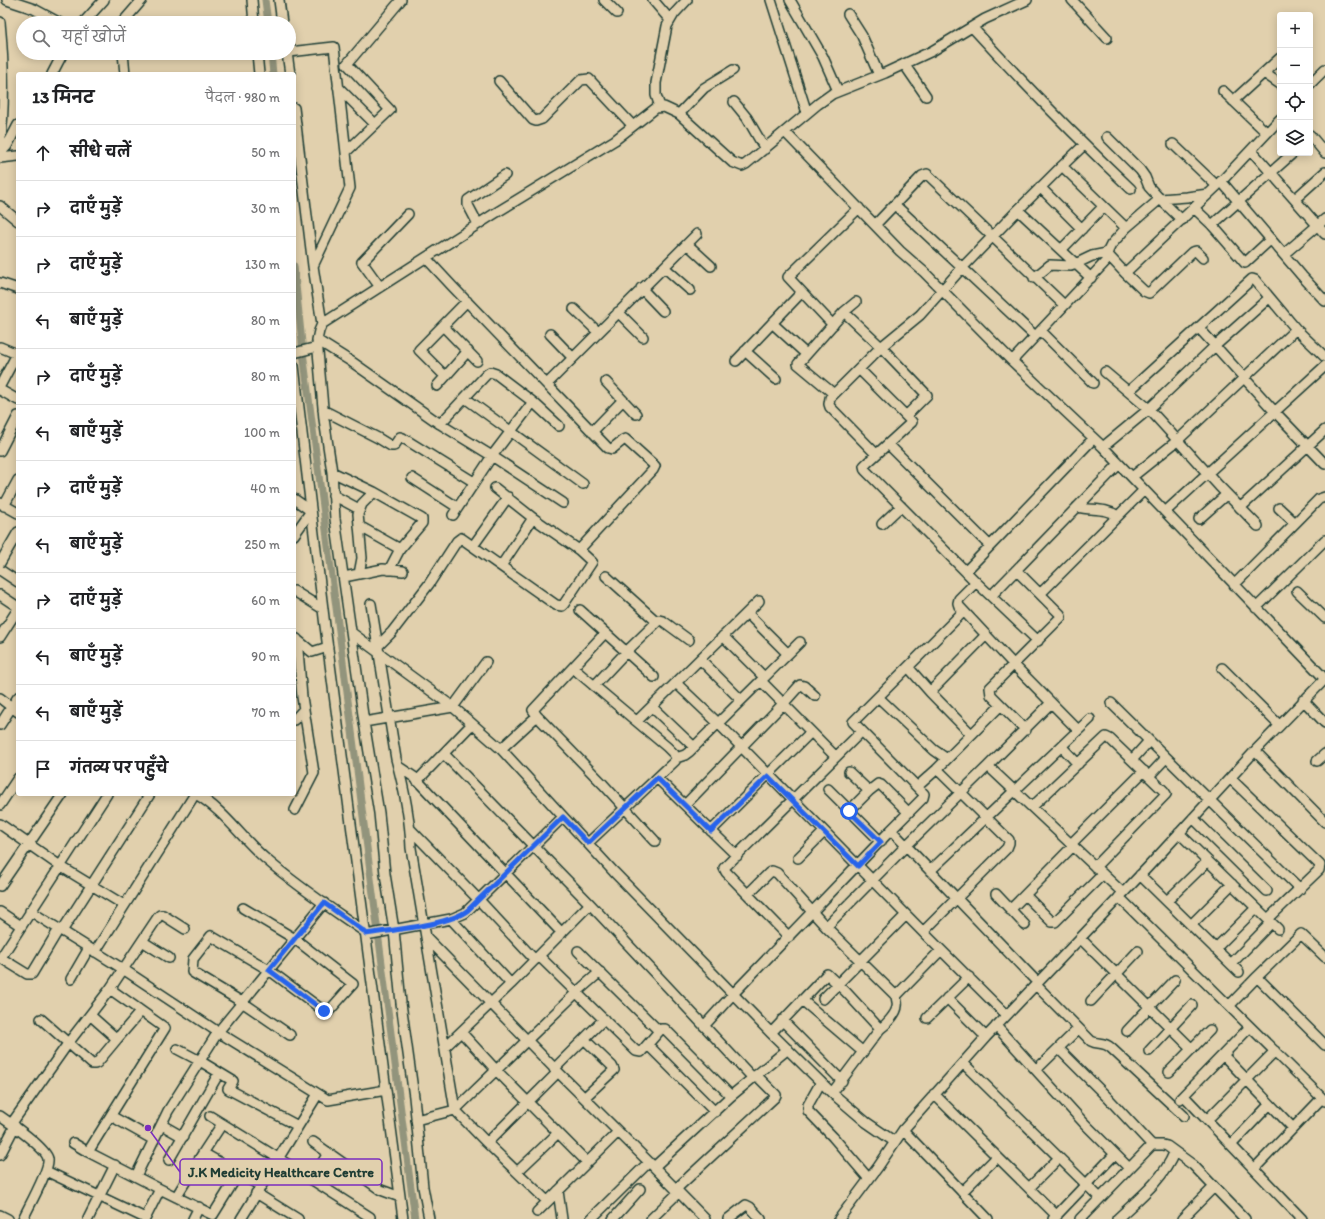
<!DOCTYPE html>
<html lang="hi">
<head>
<meta charset="utf-8">
<style>
	body { margin:0; font-family:Itim,"Playpen Sans Deva",sans-serif; background:#f6f6f6; color:#202124 }
	.controls { position:absolute; right:12px; top:12px; display:grid; overflow:hidden; border-radius:4px; box-shadow:0 2px 10px #0003 }
	.controls button { width:36px; height:36px; display:grid; place-items:center; padding:0; border:0; border-bottom:1px solid #e0e0e0; background:#fff; color:#202124; font:20px sans-serif }
	.stop { position:absolute; width:12px; height:12px; margin:-9px; border:3px solid #2563eb; border-radius:50%; background:#fff }
	.stop.end { background:#2563eb; border-color:#fff; box-shadow:0 1px 4px #0008 }
	.list { margin:0; padding:0; list-style:none }
	h2 { display:flex; justify-content:space-between; align-items:center; height:52px; margin:0; padding:0 16px; font-size:17px }
	h2 small { font-size:13px; font-weight:400; color:#757577 }
	.list li { display:grid; grid-template-columns:26px 1fr auto; gap:12px; align-items:center; box-sizing:border-box; height:56px; padding:0 16px; border-top:1px solid #e0e0e0 }
	.list b { display:block; font-size:15px; white-space:nowrap }
	.list em { font-size:13px; font-style:normal; color:#757577 }
	.icon { flex:none; width:22px; height:22px; fill:none; stroke:currentColor; stroke-width:2; stroke-linecap:round; stroke-linejoin:round }
	.map { position:relative; flex:none; width:1325px; height:1219px; overflow:hidden }
	.search { position:absolute; background:#fff; box-shadow:0 2px 10px #0003; left:16px; top:16px; width:280px; height:44px; display:flex; align-items:center; gap:10px; box-sizing:border-box; padding:0 14px; border-radius:22px; color:#757577; font-size:15px }
	.panel { position:absolute; background:#fff; box-shadow:0 2px 10px #0003; left:16px; top:72px; width:280px; height:724px; border-radius:4px }
	.map>svg:first-child { display:block }
</style>
</head>
<body>
<div class="map">
<svg width="1325" height="1219" viewBox="0 0 1325 1219">
	<rect width="100%" height="100%" fill="#e1d0ad"/>
	<filter id="ink" filterUnits="userSpaceOnUse"><feTurbulence type="fractalNoise" baseFrequency=".025" numOctaves="2"/><feDisplacementMap in="SourceGraphic" scale="8" xChannelSelector="R" yChannelSelector="G"/><feConvolveMatrix kernelMatrix="1 2 1 2 8 2 1 2 1" color-interpolation-filters="sRGB"/></filter>
	<g filter="url(#ink)">
		<g fill="none" stroke-linecap="round" stroke-linejoin="round">
			<path stroke="#92947b" stroke-width="7" d="M265 0 268 23
				M271 53 273 74
				M294 266 303 352 415 1219"/>
			<g stroke="#1f3d34" stroke-width="12">
				<path id="minor" d="M7 0 34 9 60 23
					M252 0 254 23
					M279 0 282 23
					M604 0 617 13
					M653 0 670 20
					M771 0 807 113
					M790 0 823 57 838 91
					M1072 0 1107 38
					M848 14 862 36 879 75
					M0 22C4 63 5 106 0 147
					M83 23 104 0
					M122 23 142 0
					M972 27C1023 83 1076 137 1131 189
					M289 52 334 47 350 188 313 266
					M123 53 125 74
					M257 53 259 74
					M287 53 290 74
					M904 64 926 96
					M1264 73 1280 84
					M52 74 63 53
					M499 81 533 120 536 121 542 119 581 80 589 79 633 126
					M1310 84 1325 69
					M338 87 375 124
					M1223 91 1267 133
					M1233 101 1280 58
					M734 102 747 118 765 149
					M660 107 656 95V83L667 26 674 14 687 0
					M294 108 313 266 322 324
					M679 114 704 88 733 70
					M785 132 900 251 924 272 1012 361 1103 447 1325 679
					M1310 135 1325 153
					M1107 137 1140 170 1145 177 1149 187 1160 199 1182 220
					M1173 144 1217 186
					M1251 150 1325 234
					M346 152 390 110 347 64 401 0
					M0 153 7 146 18 125
					M0 158 18 156
					M1062 166 1084 145
					M1221 181 1302 276 1325 301
					M1040 187 1082 229
					M1295 199 1325 172
					M895 205 1035 336
					M0 206 18 221
					M1194 208 1212 225 1245 263 1271 239
					M1018 210 1091 278
					M478 224 468 205V200L505 175
					M875 225 922 176 927 174 1064 305
					M1212 225 1293 153
					M687 244 711 266
					M1061 250 1103 207
					M1284 254 1325 219
					M1110 257 1107 253 1111 245 1126 228 1160 199 1187 197 1208 194
					M426 258 452 286 608 448 612 449 623 440 625 439 655 466 653 470 579 550
					M664 267 690 290
					M1125 273 1144 291 1149 293 1192 252 1196 251 1203 258
					M1034 278 1050 265 1071 266 1092 256 1107 253
					M0 283 18 289
					M380 287 362 262 408 214
					M641 288 663 311
					M802 292 788 277 859 208
					M574 309 598 332
					M618 312 643 337
					M844 312 881 347 927 395 906 416
					M772 323 806 354
					M443 326 477 361
					M1199 328 1275 412 1325 464
					M1041 331 1093 383
					M550 334 573 358
					M317 340 352 362 440 424 492 456 563 503
					M0 347 17 354 0 386
					M745 351 776 379
					M294 353 317 347
					M736 361 802 292 833 325
					M1012 361 1110 257 1125 273 1217 186 1280 119
					M294 366 325 626 403 1219
					M859 369 912 422 867 463 864 466 865 470 976 582 1038 641
					M1105 372 1149 409 1219 486 1258 526
					M445 376 419 350 467 301
					M606 382 636 414
					M547 384 697 234
					M437 386 468 351
					M0 390 18 400
					M1129 391 1252 279 1255 280 1296 329 1325 357
					M834 394 798 364 844 312 856 302
					M465 398 583 484
					M323 410 378 438 391 446H394L400 437 403 438 474 482
					M440 424 487 374 490 372 496 374 533 402 559 426
					M592 432 623 400
					M888 444 990 546
					M1103 447 1149 409 1215 346 1269 298
					M0 451 18 416
					M876 454 830 407 829 404 830 398 881 347 920 315 962 268 1018 210 1062 166 1126 228
					M332 472 374 492 422 519V523L400 549 389 570
					M1132 477 1177 441 1296 329
					M412 478 457 507
					M333 495 359 509
					M294 499 311 511 294 535
					M0 503 18 513
					M4 506 18 480
					M1077 507C1093 511 1103 507 1118 516
					M1240 508 1325 430
					M1279 508 1295 523
					M1165 512 1325 366
					M453 515 492 456 533 402
					M1199 519 1227 494
					M882 524 901 506
					M359 526 400 549
					M473 546 508 497
					M0 563 18 532
					M501 566 533 518
					M0 570 18 582
					M1016 570 1060 614 1061 617 990 688 991 695 1026 730
					M966 571 1093 439
					M359 574 362 558 358 514 362 504 374 492
					M606 576 656 621
					M344 577 383 569 403 571
					M976 582 959 599 958 603 959 606 1014 665 1078 730
					M1234 585 1319 499 1325 497
					M294 591 323 609
					M1297 591 1325 618
					M1040 594 1144 490
					M0 595 18 607
					M991 596 1119 464
					M371 604 396 759C404 788 410 818 411 848L455 1110 416 1120
					M1256 608 1325 540
					M580 610 654 677
					M963 612 853 722 924 794 923 798 891 830 1038 983
					M747 613 788 654
					M352 633 453 707 501 749 614 872 771 1033 832 1093 866 1122 895 1142
					M605 633 533 710 537 716 603 784 655 841
					M723 636 764 677
					M0 637 18 609
					M295 638 312 652 328 647
					M378 646 392 632 429 584 457 541 461 538 556 605 562 606 564 604 592 562 579 550 533 518 495 488
					M700 659 741 700
					M908 667 930 692 971 734
					M573 668 667 747 674 754 676 758 675 761 588 843
					M1222 668 1279 725
					M761 681 836 757
					M676 683 718 723 923 932 1006 1015
					M594 686 626 652 659 620 663 621 689 640
					M930 692 986 635
					M878 697 934 750 947 759
					M0 698 18 712
					M1303 700 1325 723
					M1051 703 988 766 1123 893
					M1111 703 1300 889
					M652 707 694 747
					M294 720 304 709
					M637 721 759 601
					M364 722 453 707 486 662
					M0 725 18 697
					M1062 747 1078 764
					M501 749 537 716
					M1255 751 1325 822
					M444 754 590 904 752 1077
					M676 758 685 755 689 752 800 642
					M1132 760 1149 741
					M1317 761 1325 754
					M399 767 414 777 562 933
					M849 772 869 791
					M1149 776 1166 758
					M657 778 737 856
					M1230 778 1320 865 1319 870 1268 919
					M417 781 472 724
					M918 786 937 769 1001 705
					M828 789 881 842
					M196 794C225 811 242 839 267 860 298 887 332 909 365 932
					M0 805 18 778
					M685 805 783 704 800 685 804 686 815 696
					M1032 807 1106 737 1110 739 1164 791 1166 794 1095 867
					M295 810 314 773 302 697 297 639
					M849 811 869 791 878 784 881 785 908 812
					M1193 818 1267 891
					M0 824 60 866 124 905
					M411 830 479 900 535 960
					M711 831 811 732
					M1179 833 1278 929
					M1071 844 1144 771
					M798 858 824 832
					M930 871 1090 719
					M1140 875 1239 972
					M0 886 63 794
					M748 894 769 873 772 871 777 873 826 927 896 996 941 950
					M996 894 1025 925
					M1025 895 1052 922H1055L1103 874
					M1119 897 1325 1101
					M1167 901 1208 861
					M243 908 295 939 353 984 329 1011H324L269 970 211 936 193 959 192 972 242 1002 290 1035
					M1010 910 1073 846
					M30 911 123 969 218 1032 328 1100 386 1090
					M0 912 21 926
					M451 919 511 984 590 904
					M1191 925 1232 884
					M826 927 906 846 988 766
					M62 931 150 794
					M923 932 1007 848 1009 843V840L937 769
					M366 935 451 919 465 913 563 817
					M789 937 726 872 724 868 862 731
					M427 938 558 1072 654 1167 705 1219
					M1080 938 1192 1049
					M142 941 169 958
					M1215 949 1256 908
					M578 951 659 1031
					M95 952 195 794
					M539 956 636 1051 641 1052 661 1029H665L731 1096
					M1 958 27 974H32L59 929
					M0 959 107 794
					M1231 964 1271 923
					M1257 977 1301 934 1325 957
					M71 979 89 948
					M1036 985 1091 1041C1098 1045 1104 1041 1111 1048L1184 1116
					M947 998 986 1037
					M823 999 906 915
					M802 1000 863 1052
					M1091 1001 1138 951
					M1229 1006 1257 977 1325 1045
					M90 1015 117 1039 141 1011
					M927 1018 969 977
					M41 1019 92 1064H95L97 1063 117 1039
					M782 1020 842 1081
					M704 1026 733 994 891 830
					M996 1026 1084 1123 1129 1168
					M1127 1031 1175 980
					M461 1032 497 1071 587 1162
					M771 1033 827 974 846 992 880 1029
					M648 1045 715 1112
					M445 1047 511 984
					M177 1049 200 1061 233 1081 228 1089 298 1126
					M1059 1049 1108 1098 1150 1143 1152 1145H1163L1167 1146 1193 1165 1245 1219
					M1149 1051 1192 1005
					M1223 1055 1293 1128
					M963 1063 1100 1198
					M554 1069 604 1019
					M1036 1070 1078 1029
					M1169 1072 1210 1030
					M821 1082 808 1105V1111L833 1137 869 1179
					M832 1093 880 1029C886 1025 897 1013 897 1006 898 1003 896 999 896 996
					M934 1094 1057 1216
					M1184 1096 1302 1219
					M584 1098 614 1070 612 1066 584 1039
					M1180 1099 1250 1027
					M0 1116C9 1122 47 1149 48 1159 50 1169 28 1208 23 1219
					M111 1116 154 1140
					M210 1116 278 1158 370 1217
					M1207 1120 1275 1051
					M12 1123 69 1042 110 989 158 917 160 915H163L185 929
					M162 1125 183 1137
					M903 1130 988 1219
					M313 1142 381 1190 400 1197
					M73 1143 88 1152 160 1189 213 1215 239 1173
					M487 1143 558 1072
					M1231 1145 1270 1104
					M88 1152 165 1028 110 989
					M203 1153 222 1124
					M0 1155 15 1126
					M169 1160 219 1073
					M654 1167 731 1096 788 1049
					M1254 1169 1322 1098
					M46 1171 145 1218
					M517 1172 558 1133
					M136 1176 168 1111 218 1032 324 903
					M312 1180 328 1153
					M1029 1188 1059 1158
					M676 1189 775 1097 776 1095 756 1075
					M558 1191 562 1219
					M962 1192 997 1157
					M256 1193 298 1219
					M176 1197 203 1153 261 1186
					M547 1201 487 1143 455 1110 577 992 600 972
					M537 1212 618 1132
					M0 1215 8 1219
					M88 1219 115 1165
					M145 1219 160 1189
					M193 1219 199 1207
					M241 1219 318 1094
					M429 1219 423 1187 414 1097 401 1003 394 930 385 874 379 813 364 722 335 519 332 472 324 419 317 340 319 331 322 324 494 214 615 140 656 108 664 107 679 114 732 162 742 166 746 164 818 104 832 94 885 73 932 51 985 19 1027 0
					M591 1219 649 1162
					M613 1219 640 1189
					M651 1219 679 1192
					M728 1219 746 1205 750 1207 761 1219
					M839 1219 878 1167 903 1130 986 1037 1148 867 1255 751 1325 679
					M1053 1219 1115 1154
					M1080 1219 1152 1145
					M1117 1219C1138 1199 1163 1180 1174 1153
					M1182 1219 1214 1187"/>
			</g>
			<use href="#minor" stroke="#e1d0ad" stroke-width="9"/>
		</g>
	</g>
	<g fill="none" stroke-linecap="round" stroke-linejoin="round" filter="url(#ink)">
		<path stroke="#2563eb" stroke-width="5" d="M324 1011 269 970 324 903 365 932 366 934C391 930 450 925 468 910L563 817 588 843 657 778 711 831 768 776 858 866 881 842 849 811"/>
	</g>
	<path fill="none" stroke="#7b2cbf" stroke-width="1.5" d="M148 1128L180 1172"/>
	<circle fill="#7b2cbf" stroke="#e1d0ad" stroke-width="1.5" cx="148" cy="1128" r="4"/>
	<rect fill="#e1d0ad" stroke="#7b2cbf" stroke-width="1.5" x="180" y="1159" width="202" height="26" rx="4"/>
	<g font-size="14" text-anchor="middle" font-weight="bold" fill="#1f3d34">
		<text x="281" y="1177">J.K Medicity Healthcare Centre</text>
	</g>
</svg>
<div class="controls">
<button>+</button>
<button>−</button>
<button><svg class="icon" aria-label="locate" viewBox="0 0 24 24"><circle cx="12" cy="12" r="6"/><path d="M12 2v4M12 18v4M2 12h4M18 12h4"/></svg></button>
<button><svg class="icon" aria-label="layers" viewBox="0 0 24 24"><path d="M12 4l9 5-9 5-9-5zM3 14l9 5 9-5"/></svg></button>
</div>
<div class="stop" style="left:849px;top:811px"></div>
<div class="stop end" style="left:324px;top:1011px"></div>
<div class="search"><svg class="icon" aria-label="search" viewBox="0 0 24 24"><circle cx="10" cy="10" r="6"/><path d="M15 15l6 6"/></svg>यहाँ खोजें</div>
<section class="panel">
<h2>13 मिनट<small>पैदल · 980 m</small></h2>
<ul class="list">
<li><svg class="icon" aria-label="ahead" viewBox="0 0 24 24"><path d="M12 20V5M6 11l6-6 6 6"/></svg><div><b>सीधे चलें</b></div><em>50 m</em></li>
<li><svg class="icon" aria-label="right" viewBox="0 0 24 24"><path d="M7 20v-9h11M14 6l5 5-5 5"/></svg><div><b>दाएँ मुड़ें</b></div><em>30 m</em></li>
<li><svg class="icon" aria-label="right" viewBox="0 0 24 24"><path d="M7 20v-9h11M14 6l5 5-5 5"/></svg><div><b>दाएँ मुड़ें</b></div><em>130 m</em></li>
<li><svg class="icon" aria-label="left" viewBox="0 0 24 24"><path d="M17 20v-9H6M10 6l-5 5 5 5"/></svg><div><b>बाएँ मुड़ें</b></div><em>80 m</em></li>
<li><svg class="icon" aria-label="right" viewBox="0 0 24 24"><path d="M7 20v-9h11M14 6l5 5-5 5"/></svg><div><b>दाएँ मुड़ें</b></div><em>80 m</em></li>
<li><svg class="icon" aria-label="left" viewBox="0 0 24 24"><path d="M17 20v-9H6M10 6l-5 5 5 5"/></svg><div><b>बाएँ मुड़ें</b></div><em>100 m</em></li>
<li><svg class="icon" aria-label="right" viewBox="0 0 24 24"><path d="M7 20v-9h11M14 6l5 5-5 5"/></svg><div><b>दाएँ मुड़ें</b></div><em>40 m</em></li>
<li><svg class="icon" aria-label="left" viewBox="0 0 24 24"><path d="M17 20v-9H6M10 6l-5 5 5 5"/></svg><div><b>बाएँ मुड़ें</b></div><em>250 m</em></li>
<li><svg class="icon" aria-label="right" viewBox="0 0 24 24"><path d="M7 20v-9h11M14 6l5 5-5 5"/></svg><div><b>दाएँ मुड़ें</b></div><em>60 m</em></li>
<li><svg class="icon" aria-label="left" viewBox="0 0 24 24"><path d="M17 20v-9H6M10 6l-5 5 5 5"/></svg><div><b>बाएँ मुड़ें</b></div><em>90 m</em></li>
<li><svg class="icon" aria-label="left" viewBox="0 0 24 24"><path d="M17 20v-9H6M10 6l-5 5 5 5"/></svg><div><b>बाएँ मुड़ें</b></div><em>70 m</em></li>
<li><svg class="icon" aria-label="arrive" viewBox="0 0 24 24"><path d="M6 21V4h12l-3 4 3 4H6"/></svg><div><b>गंतव्य पर पहुँचे</b></div></li>
</ul>
</section>
</div>
</body>
</html>
